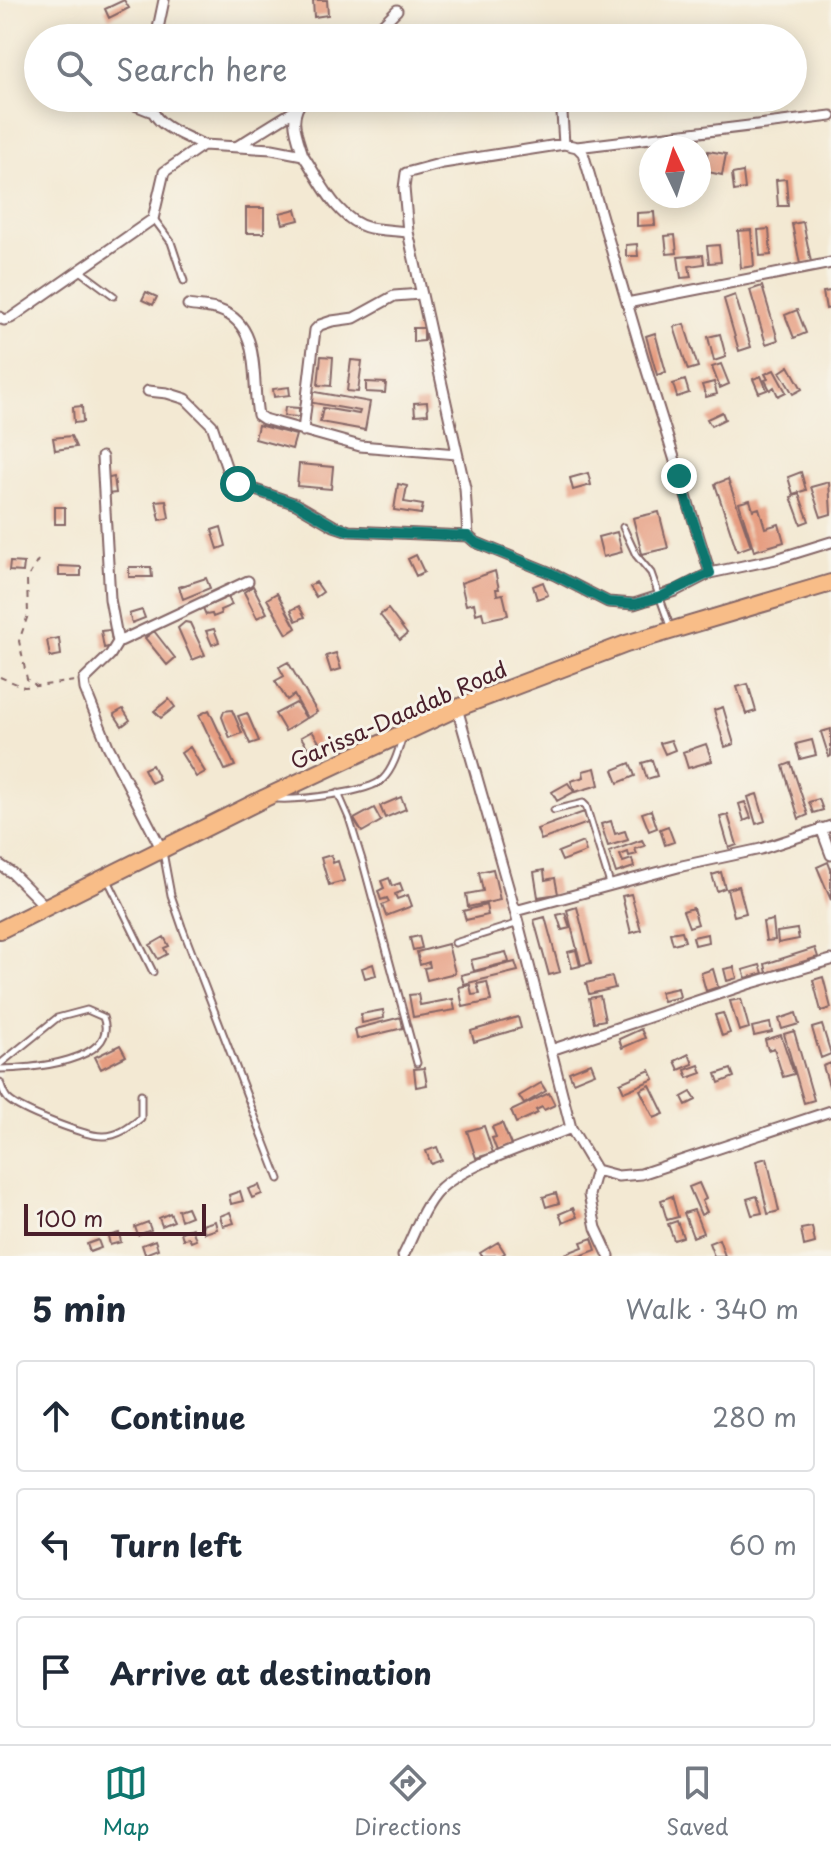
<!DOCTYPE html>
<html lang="en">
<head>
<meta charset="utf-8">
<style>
	body { margin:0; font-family:"Playpen Sans",sans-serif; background:#f2f2f3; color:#1f2937 }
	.compass { position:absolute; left:639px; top:136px; width:72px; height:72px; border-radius:50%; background:#fff; box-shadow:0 4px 20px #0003; rotate:356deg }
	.scale { position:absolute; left:24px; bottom:20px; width:182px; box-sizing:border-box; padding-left:8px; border:4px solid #4a1f2b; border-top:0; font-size:22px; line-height:28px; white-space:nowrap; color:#4a1f2b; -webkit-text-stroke:6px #f7f3e8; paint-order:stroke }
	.stop { position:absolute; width:24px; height:24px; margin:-18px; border:6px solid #0f766e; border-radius:50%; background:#fff }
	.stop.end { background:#0f766e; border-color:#fff; box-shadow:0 2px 8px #0008 }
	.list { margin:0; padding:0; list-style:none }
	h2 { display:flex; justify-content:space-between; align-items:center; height:104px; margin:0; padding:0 32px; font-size:34px }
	h2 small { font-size:26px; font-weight:400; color:#747a83 }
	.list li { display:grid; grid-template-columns:52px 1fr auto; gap:24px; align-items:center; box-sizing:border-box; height:112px; margin:0 16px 16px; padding:0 16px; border:2px solid #e0e1e3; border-radius:8px }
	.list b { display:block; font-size:30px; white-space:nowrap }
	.list em { font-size:26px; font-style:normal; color:#747a83 }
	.icon { flex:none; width:44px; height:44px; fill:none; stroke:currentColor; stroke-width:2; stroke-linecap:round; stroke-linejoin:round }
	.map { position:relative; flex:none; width:831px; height:1256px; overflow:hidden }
	.search { position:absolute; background:#fff; box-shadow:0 4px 20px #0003; left:24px; right:24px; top:24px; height:88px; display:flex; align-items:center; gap:20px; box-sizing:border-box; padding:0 28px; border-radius:44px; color:#747a83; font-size:30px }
	.sheet { height:488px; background:#fff }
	nav { display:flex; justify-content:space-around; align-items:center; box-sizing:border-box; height:112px; border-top:2px solid #e0e1e3; background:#fff; font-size:22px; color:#747a83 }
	nav a { display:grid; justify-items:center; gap:4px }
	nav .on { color:#0f766e }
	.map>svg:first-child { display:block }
</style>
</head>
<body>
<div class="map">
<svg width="831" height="1256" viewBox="0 0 831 1256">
	<rect width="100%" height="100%" fill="#f7f3e8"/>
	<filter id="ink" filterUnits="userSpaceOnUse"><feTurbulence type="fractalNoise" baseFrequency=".0125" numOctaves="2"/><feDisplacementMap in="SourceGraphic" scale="16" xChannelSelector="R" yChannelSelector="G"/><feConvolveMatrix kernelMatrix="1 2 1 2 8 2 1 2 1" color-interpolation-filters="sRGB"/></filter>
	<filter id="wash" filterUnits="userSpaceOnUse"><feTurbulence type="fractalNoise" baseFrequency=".006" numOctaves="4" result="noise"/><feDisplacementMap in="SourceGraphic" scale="32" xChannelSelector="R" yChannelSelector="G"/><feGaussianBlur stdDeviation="1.8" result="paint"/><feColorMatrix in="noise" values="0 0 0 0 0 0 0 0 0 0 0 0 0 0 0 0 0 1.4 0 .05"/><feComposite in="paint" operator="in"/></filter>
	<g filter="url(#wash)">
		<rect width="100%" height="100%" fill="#f3e9d3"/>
		<g id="blocks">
			<path fill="#e69d81" d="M124 0 129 8 109 18 105 9Z
				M313 0H327L328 15 314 17Z
				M708 151 726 154 722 175 704 171Z
				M743 172 745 189 734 191 732 174Z
				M786 179 788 206H778L776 180Z
				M246 208H264V233H246Z
				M296 209 299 220 283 224 280 213Z
				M654 212 655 225 637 226V213Z
				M803 222 811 262 800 264 792 224Z
				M769 229 771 255 760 256 758 230Z
				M751 230 754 266 741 268 738 231Z
				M675 235 677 253 667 254 665 236Z
				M637 244 638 256H626V245Z
				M719 245 721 262 709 263 707 246Z
				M703 255 704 264 689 266 691 277 681 278 678 257Z
				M762 286 778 340 766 344 750 290Z
				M831 291V308L826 309 823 292Z
				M146 292 157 297 153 305 142 300Z
				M735 295 751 347 739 351 724 299Z
				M797 310 806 333 794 338 785 315Z
				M684 324 698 367 688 370 674 327Z
				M413 328H424V341L413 342Z
				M655 333 666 372 657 375 646 336Z
				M720 334 726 357 714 361 708 337Z
				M321 356 333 357 331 386 318 385Z
				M351 360 362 361 358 392 347 391Z
				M721 364 729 384 720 388 712 367Z
				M789 366 802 389 793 394 780 372Z
				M774 370 786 392 778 396 774 387 770 390 765 380 768 379 765 374Z
				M761 376 767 390 759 393 753 379Z
				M685 380 689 393 677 397 673 384Z
				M366 382 386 383 385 393 366 392Z
				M714 382 717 394 706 397 702 385Z
				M289 387 290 395 274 397 273 389Z
				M310 391 370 402 365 430 320 422 323 408 359 414 360 411 308 402Z
				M427 402 428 414 415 415 414 403Z
				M82 406 83 422 74 423 73 407Z
				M285 407 299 408V417L284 416Z
				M722 412 725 419 711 426 707 419Z
				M258 425 296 435 292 449 255 439Z
				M71 436 76 447 55 450 53 438Z
				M299 464 333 467 331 489 297 486Z
				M801 472 806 490 793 494 788 477Z
				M588 473 591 485 573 490 570 478Z
				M114 477 116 493 107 494 105 479Z
				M728 479 751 546 737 551 715 484Z
				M829 482 831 514 821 517 811 487Z
				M398 484 407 486 404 502 423 505 421 514 394 510Z
				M799 494 809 521 801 524 791 497Z
				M166 500 169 518 160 520 156 501Z
				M750 500 753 510 759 508 765 528 779 524 784 542 754 551 739 503Z
				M55 507H65V524H55Z
				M659 512 668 548 642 554 633 518Z
				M221 527 226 546 218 549 212 530Z
				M617 532 622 552 603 557 598 537Z
				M416 555 424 572 416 576 408 559Z
				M10 562 24 563 23 572 9 571Z
				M59 566 81 567V576H59Z
				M129 567H151L152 577H129Z
				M495 571 499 589H496L497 595 503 594 508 615 484 620 482 612 476 614 474 603 466 605 461 583Z
				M206 578 210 588 183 599 179 587Z
				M316 582 323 592 316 597 309 586Z
				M543 582 548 595 537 599 533 586Z
				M253 586 267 613 257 618 244 592Z
				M277 593 296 628 287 634 267 599Z
				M228 597 232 605 220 610 221 614 213 617 212 614 206 615 203 608Z
				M299 606 305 617 296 621 291 610Z
				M388 609 407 634 400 640 380 615Z
				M142 610 145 618 132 623 129 614Z
				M185 622 190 623 205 655 192 660 178 628Z
				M214 629 219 642 212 645 206 631Z
				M110 630 113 646 104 648 101 631Z
				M154 631 175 658 167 665 145 638Z
				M59 638 61 655 50 657 47 640Z
				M336 653 341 669 331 672 326 656Z
				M288 662 317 712 307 718 294 695 287 700 275 681 284 676 279 667Z
				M748 684 756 711 746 714 737 687Z
				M169 699 175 707 161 718 154 711Z
				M296 703 306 718 285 731 275 714Z
				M723 707 734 744 725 747 714 710Z
				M123 709 130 720 122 726 114 714Z
				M209 710 235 766 225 770 199 715Z
				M232 710 242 733 230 738 222 717 224 711Z
				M247 713 259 741 250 744 238 716Z
				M831 729V756L829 757 821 732Z
				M312 731 319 742 308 748 301 737Z
				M671 740 675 750 665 754 660 743Z
				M812 740 816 755 800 759 796 744Z
				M706 744 712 761 688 768 683 752Z
				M190 747 205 772 196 777 181 753Z
				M652 760 657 776 647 779 642 763Z
				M630 763 635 776 618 783 613 770Z
				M791 763 808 815 799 819 783 766Z
				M152 765 159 779 151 783 144 769Z
				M595 768 599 785 575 792 571 781 584 777 583 771Z
				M568 783 574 792 557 801 552 792Z
				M757 794 765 821 756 824 748 797Z
				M401 797 406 809 385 818 380 806Z
				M819 799 823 810 813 813 809 802Z
				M745 802 751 818 744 821 739 804Z
				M374 808 381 821 362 832 354 819Z
				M651 810 657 828 649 831 642 813Z
				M584 812 588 823 541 840 537 829Z
				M728 815 737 845 729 848 720 817Z
				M611 821 615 834 625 831 628 840 608 846 601 824Z
				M668 826 674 842 665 845 660 829Z
				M642 840 645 846 635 849 637 854 629 856 628 852 620 855 623 862 632 859 634 867 616 873 609 852Z
				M583 842 586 852 562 861 558 852Z
				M331 855 333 863 338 861 344 881 329 885 321 858Z
				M828 862 831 870V900L817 867Z
				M493 869 500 900 468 907 466 894 483 891 479 872Z
				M544 870 545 880 555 878 558 894 538 897 534 872Z
				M721 872 725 888 717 891 712 875Z
				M389 878 392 886 400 883 403 891 395 894 397 899 408 895 412 906 386 916 382 905 389 902 387 898 381 900 378 891 384 888 381 881Z
				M739 886 746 913 734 916 727 889Z
				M631 894 641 930 631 933 622 896Z
				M486 905 488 915 466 920 463 911Z
				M577 907 591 963 581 965 567 910Z
				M693 908 698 924 689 927 683 911Z
				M565 913 570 928 562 930 557 915Z
				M545 917 560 972 549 975 534 920Z
				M773 920 775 940 766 941 763 922Z
				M797 929 799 939 778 943 777 932Z
				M682 931 685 941 673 944 670 933Z
				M707 934 708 942 695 945 693 937Z
				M419 936 422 948 413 950 410 938Z
				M164 937 169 946 164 948 167 954 158 959 150 945Z
				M448 944 455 973 427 980 424 968 430 967 429 962 420 965 417 952Z
				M815 948 818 957 767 973 765 964Z
				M576 950 580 966 572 968 568 952Z
				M506 952 509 962 474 971 471 960Z
				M515 962 518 971 464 984 461 975Z
				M373 964 376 975 365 978 362 968Z
				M760 965 763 973 746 978 743 970Z
				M734 967 737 978 727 981 724 969Z
				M713 969 718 987 706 991 701 973Z
				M612 977 615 988 589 994 586 983Z
				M823 977 831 1008 821 1011 813 980Z
				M487 982 491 1001 463 1007 459 987 470 985 472 995 480 994 477 984Z
				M678 988 680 997 663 1001 660 992Z
				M418 994 420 1005 453 999 455 1010 413 1017 409 995Z
				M600 996 605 1020 594 1022 589 998Z
				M741 999 749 1028 739 1031 730 1001Z
				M383 1010 384 1018 362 1023 361 1014Z
				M723 1013 730 1033 722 1036 715 1015Z
				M796 1013 799 1024 782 1029 779 1019Z
				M401 1017 403 1028 357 1039 355 1029Z
				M518 1017 521 1028 474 1042 471 1031Z
				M770 1023 772 1032 754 1036 752 1027Z
				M822 1025 831 1054 821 1058 812 1028Z
				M641 1029 645 1038 622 1048 619 1039Z
				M794 1031 814 1100 804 1103 784 1034Z
				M781 1035 794 1074 783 1077 774 1048 768 1050 765 1040Z
				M120 1045 126 1056 101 1069 95 1057Z
				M689 1054 693 1064 679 1070 675 1061Z
				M591 1063 595 1073 573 1082 569 1072Z
				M831 1063V1089H830L823 1066Z
				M699 1065 702 1073 688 1078 685 1070Z
				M424 1068 427 1085 416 1087 414 1069Z
				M731 1069 734 1077 719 1083 716 1074Z
				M650 1070 654 1079 624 1092 620 1083Z
				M541 1083 546 1091 524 1104 519 1096Z
				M650 1085 664 1114 654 1118 640 1090Z
				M691 1092 696 1100 686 1105 682 1097Z
				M549 1093 555 1105 544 1110 542 1107 536 1110 538 1113 516 1123 511 1111Z
				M502 1123 511 1145 497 1151 492 1138 496 1137 492 1127Z
				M484 1126 493 1153 476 1158 467 1131Z
				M437 1147 442 1160 431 1164 426 1151Z
				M767 1158 779 1211 768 1214 756 1161Z
				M699 1183 706 1199 702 1201 707 1212 701 1215 689 1187Z
				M259 1185 262 1194 252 1198 248 1189Z
				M240 1191 243 1201 231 1204 229 1195Z
				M556 1193 559 1203 546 1207 543 1197Z
				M672 1196 678 1217 667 1220 661 1200Z
				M757 1196 762 1213 752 1215 747 1199Z
				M187 1207 191 1216 181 1220 178 1210Z
				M573 1208 577 1217 563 1223 559 1214Z
				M694 1210 703 1233 693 1237 684 1213Z
				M230 1212 234 1223 223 1226 220 1216Z
				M170 1213 174 1221 162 1226 159 1218Z
				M215 1221 217 1229 205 1233 202 1225Z
				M677 1221 683 1237 674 1240 668 1224Z
				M148 1222 151 1230 138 1235 135 1227Z
				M812 1227 815 1243 804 1246 801 1229Z
				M192 1228 196 1240 191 1242 189 1238 183 1239 181 1232Z
				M119 1233 121 1242 110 1245 108 1236Z
				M592 1238 596 1250 580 1256H565V1254L583 1247 581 1242Z
				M719 1239 725 1256H714L709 1243Z
				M98 1240 101 1248 90 1252 87 1244Z
				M155 1240 158 1249 145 1254 142 1245Z
				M498 1242 505 1253 500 1256H482L480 1253Z"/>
		</g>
	</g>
	<g filter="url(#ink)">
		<use href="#blocks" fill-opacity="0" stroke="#856666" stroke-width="2"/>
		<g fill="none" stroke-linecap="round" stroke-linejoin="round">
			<g stroke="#856666" stroke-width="9">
				<path id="service" d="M154 219 171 242 184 281
					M79 270 114 296
					M623 527 636 555 651 573 671 629
					M338 793 349 818 363 863 417 1063
					M278 799C298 800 369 793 383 779 393 769 398 752 402 739
					M554 810 583 803 586 806 610 884
					M163 852 171 895 182 927 279 1179
					M107 878 153 972
					M455 943 519 923
					M0 1064 57 1018 87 1010 103 1017C121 1062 27 1069 0 1069
					M0 1082C2 1088 4 1095 8 1099 20 1111 85 1136 102 1136 117 1137 130 1127 141 1118V1094"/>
			</g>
			<g stroke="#856666" stroke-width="13">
				<path id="minor" d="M156 38 164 0
					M369 38 397 10
					M542 38 543 32
					M117 98 150 111
					M561 98 564 144
					M203 145 272 149 303 155C320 180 337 221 370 228 383 230 396 231 408 232
					M236 147 294 111
					M577 147 831 116
					M303 155C296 133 288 117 304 98
					M627 303 831 263
					M188 305C198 307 210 307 219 310 263 325 251 380 258 415L264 419 360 446 457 454
					M0 317 4 320 11 318 153 219 164 172 203 145C181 133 150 126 150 98
					M148 391 167 393 186 399 212 425 230 478 238 484 296 504 334 526 349 531 468 536
					M303 431 315 330 320 325 332 321 354 318 394 296 421 294
					M102 457 110 599 118 642
					M710 573 647 371 583 153 577 147 564 144 443 163 406 173 404 188 408 232 465 488 468 536 475 542 551 573 608 602 634 604 675 591 710 573 776 559 831 542
					M457 708 515 911 571 1128 596 1170 618 1176 641 1174 831 1111
					M821 828 831 855
					M162 850 108 746 85 689 84 680 110 655 118 642 248 581
					M0 865 12 873 46 907
					M515 911 682 866 761 849 831 826
					M551 1050 748 984 831 960
					M596 1170 589 1195 596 1228 609 1256
					M403 1256C414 1235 422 1208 438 1191 462 1165 537 1142 571 1128"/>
			</g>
			<g stroke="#856666" stroke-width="20">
				<path id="trunk" d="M0 930 265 798 457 708 626 644 831 583"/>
			</g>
			<path stroke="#856666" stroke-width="2" stroke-dasharray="6 6" stroke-linecap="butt" d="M38 560 27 579 28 615 19 641 27 679 37 686 75 681
				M0 677 24 687 37 686"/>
			<use href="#service" stroke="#fff" stroke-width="5"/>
			<use href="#minor" stroke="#fff" stroke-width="9"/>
			<use href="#trunk" stroke="#f8bd88" stroke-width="16"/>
		</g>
	</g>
	<g fill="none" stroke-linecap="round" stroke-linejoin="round" filter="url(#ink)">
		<path stroke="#0f766e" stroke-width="10" d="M238 484 296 504 334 526 349 531 468 536 475 542 551 573 608 602 634 604 660 597 710 573 679 476"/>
	</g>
	<g text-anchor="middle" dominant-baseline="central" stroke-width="6" stroke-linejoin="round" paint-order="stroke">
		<g font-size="22" fill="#4a1f2b" stroke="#f7f3e8">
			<text transform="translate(398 714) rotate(-24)">Garissa-Daadab Road</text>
		</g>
	</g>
</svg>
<svg class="compass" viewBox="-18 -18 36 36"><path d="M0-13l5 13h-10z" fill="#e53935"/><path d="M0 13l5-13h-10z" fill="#747a83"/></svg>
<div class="scale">100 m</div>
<div class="stop" style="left:238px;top:484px"></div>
<div class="stop end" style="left:679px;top:476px"></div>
<div class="search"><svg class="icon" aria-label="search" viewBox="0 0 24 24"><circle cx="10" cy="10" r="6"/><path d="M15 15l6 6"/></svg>Search here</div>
</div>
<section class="sheet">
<h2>5 min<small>Walk · 340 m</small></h2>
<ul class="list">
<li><svg class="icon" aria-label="ahead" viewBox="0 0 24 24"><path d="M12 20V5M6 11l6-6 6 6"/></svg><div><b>Continue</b></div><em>280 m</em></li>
<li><svg class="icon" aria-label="left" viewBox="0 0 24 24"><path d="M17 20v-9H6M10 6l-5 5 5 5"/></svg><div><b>Turn left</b></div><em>60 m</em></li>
<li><svg class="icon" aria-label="arrive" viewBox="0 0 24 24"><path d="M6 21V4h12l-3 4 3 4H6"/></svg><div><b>Arrive at destination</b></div></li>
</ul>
</section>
<nav>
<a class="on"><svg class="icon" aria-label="map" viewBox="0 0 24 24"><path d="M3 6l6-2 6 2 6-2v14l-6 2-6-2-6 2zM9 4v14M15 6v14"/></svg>Map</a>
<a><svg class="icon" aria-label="directions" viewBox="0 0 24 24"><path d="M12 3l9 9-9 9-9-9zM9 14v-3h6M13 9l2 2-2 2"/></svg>Directions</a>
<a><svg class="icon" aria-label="saved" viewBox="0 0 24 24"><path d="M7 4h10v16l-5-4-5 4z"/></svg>Saved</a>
</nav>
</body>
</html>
